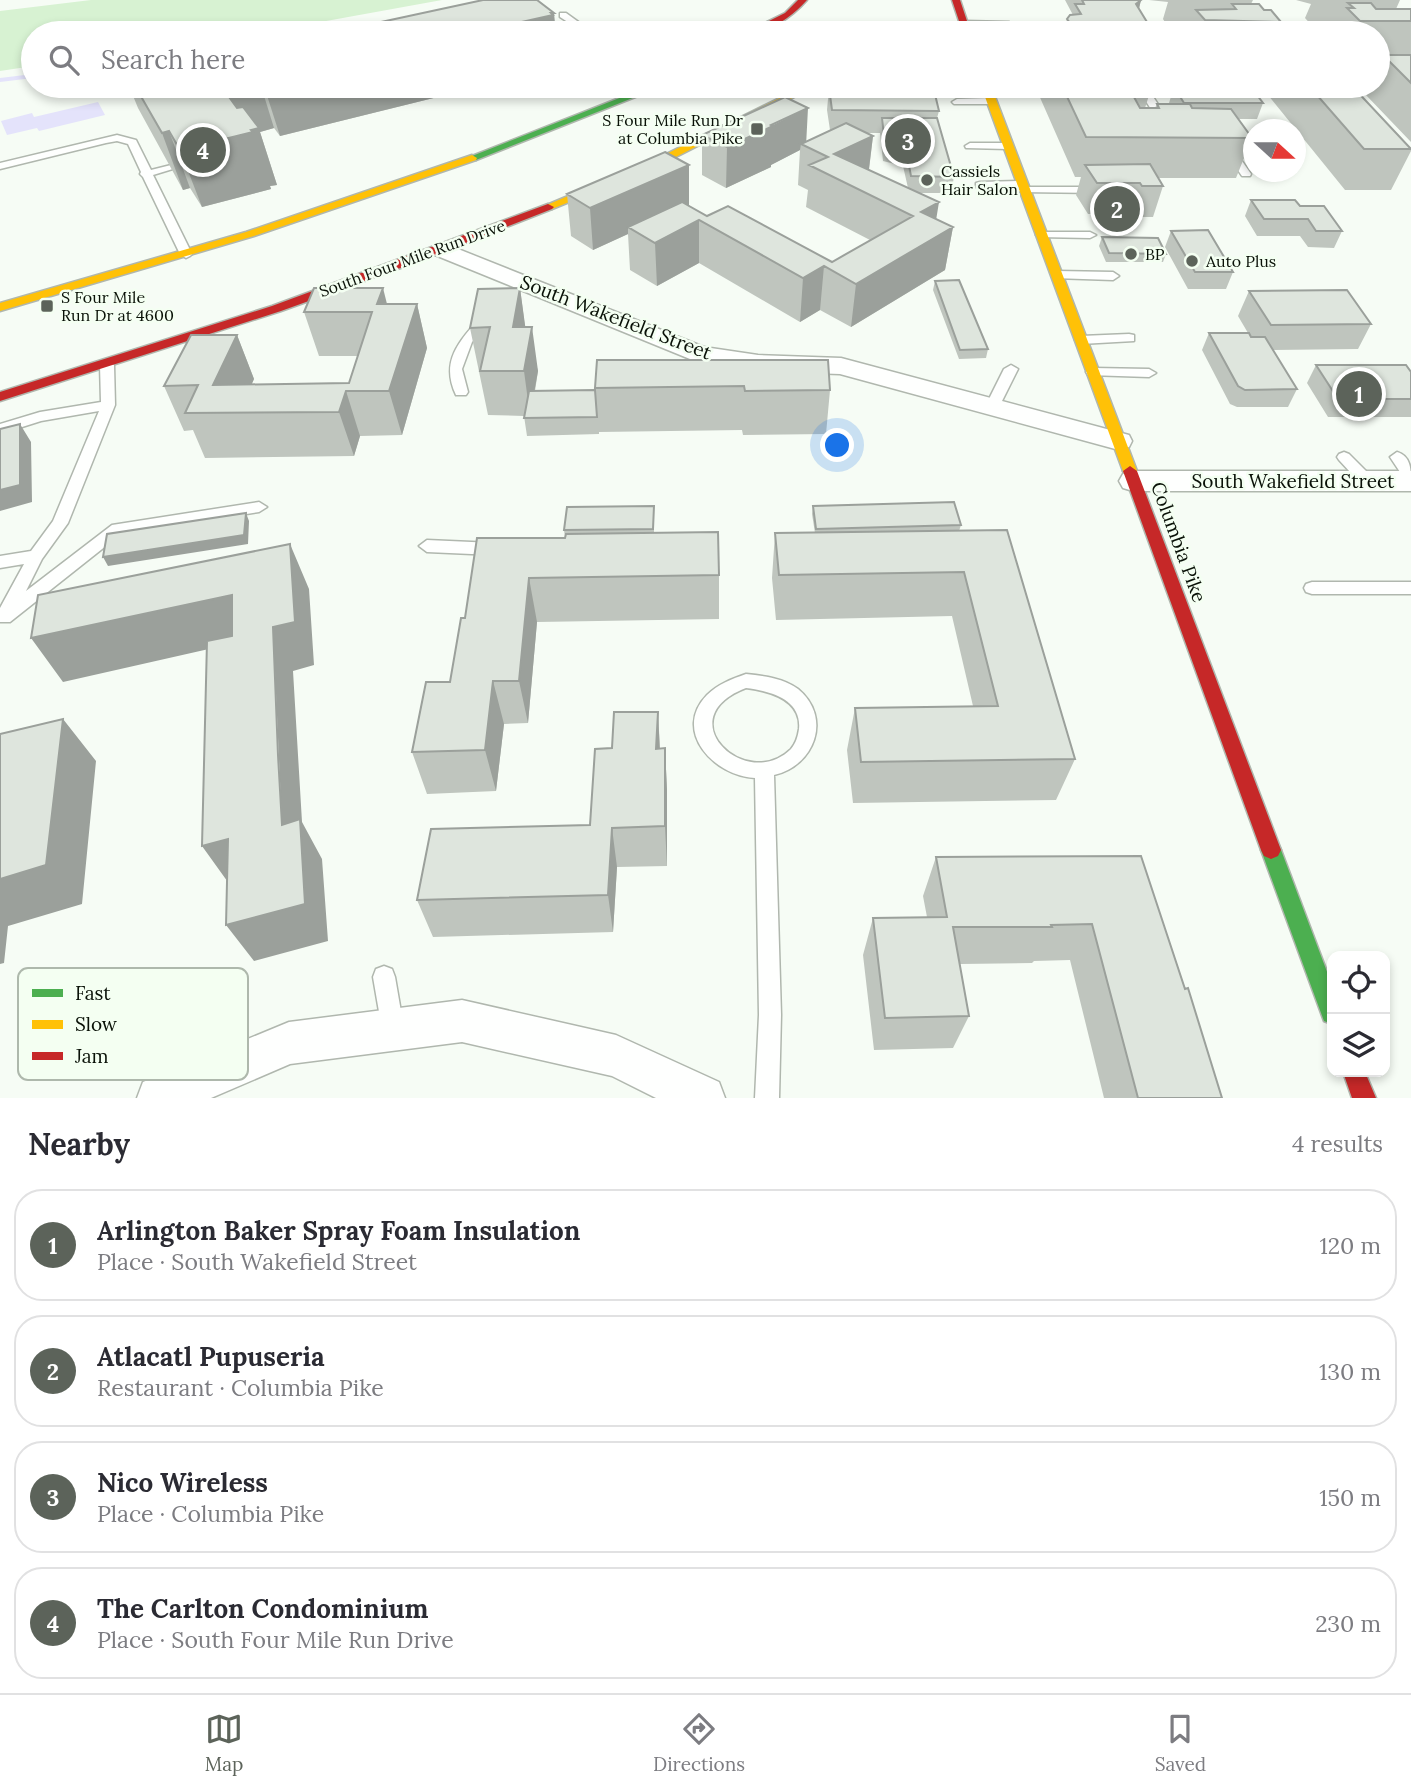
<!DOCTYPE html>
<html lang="en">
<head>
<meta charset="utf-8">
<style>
	body { margin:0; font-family:Lora,serif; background:#f7f7f7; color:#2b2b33 }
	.controls { position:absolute; right:21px; bottom:21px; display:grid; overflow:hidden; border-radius:14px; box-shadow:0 4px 10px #0003 }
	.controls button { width:63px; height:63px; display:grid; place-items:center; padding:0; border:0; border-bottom:2px solid #e1e1e2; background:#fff; color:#2b2b33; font:35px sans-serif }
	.compass { position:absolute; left:1243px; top:119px; width:63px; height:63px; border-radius:50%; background:#fff; box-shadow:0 4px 10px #0003; rotate:111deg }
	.you { position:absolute; left:838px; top:446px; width:24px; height:24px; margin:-18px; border:5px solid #fff; border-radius:50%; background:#1a73e8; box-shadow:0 0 0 10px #1a73e833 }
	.badge { display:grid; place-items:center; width:46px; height:46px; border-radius:50%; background:#5c635a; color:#fff; font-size:23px; font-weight:700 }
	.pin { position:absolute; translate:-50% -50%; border:4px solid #fff; box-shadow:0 2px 7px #0006 }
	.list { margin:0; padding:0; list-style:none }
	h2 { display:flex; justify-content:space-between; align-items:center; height:91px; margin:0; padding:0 28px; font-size:30px }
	h2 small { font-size:23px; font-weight:400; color:#7c7c81 }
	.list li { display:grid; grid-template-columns:46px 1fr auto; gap:21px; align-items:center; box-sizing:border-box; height:112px; margin:0 14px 14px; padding:0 14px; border:2px solid #e1e1e2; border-radius:28px }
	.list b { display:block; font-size:26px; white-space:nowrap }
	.list p { margin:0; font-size:23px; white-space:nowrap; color:#7c7c81 }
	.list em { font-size:23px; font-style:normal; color:#7c7c81 }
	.icon { flex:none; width:38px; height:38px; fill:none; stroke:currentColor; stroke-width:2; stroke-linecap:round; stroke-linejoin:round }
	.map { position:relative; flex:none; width:1411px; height:1098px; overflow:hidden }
	.search { position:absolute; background:#fff; box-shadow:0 4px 10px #0003; left:21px; right:21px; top:21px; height:77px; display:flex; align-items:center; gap:18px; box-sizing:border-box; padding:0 24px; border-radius:38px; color:#7c7c81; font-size:26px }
	.sheet { height:595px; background:#fff }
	nav { display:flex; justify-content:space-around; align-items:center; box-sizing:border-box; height:98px; border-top:2px solid #e1e1e2; background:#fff; font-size:19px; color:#7c7c81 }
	nav a { display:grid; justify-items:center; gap:4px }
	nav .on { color:#5c635a }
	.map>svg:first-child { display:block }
</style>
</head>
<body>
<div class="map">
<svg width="1411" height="1098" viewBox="0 0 1411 1098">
	<rect width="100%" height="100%" fill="#f6fcf5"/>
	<path fill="#d7f2d2" d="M91 0H442L260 33H33V66L0 71V11Z"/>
	<path fill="#e4e3fb" d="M98 102 105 115 39 131 37 128 7 135 1 121 32 113 34 117Z"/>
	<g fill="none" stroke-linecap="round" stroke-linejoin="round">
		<path fill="#e4e3fb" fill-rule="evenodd" d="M33 74V78L0 82V78Z"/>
		<g stroke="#b0b7ae" stroke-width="3">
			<path id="lane" d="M560 13H566L584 26 577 28 560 17Z
				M964 21 1009 22 1013 25 1009 28 961 26V22Z
				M604 26 608 29 607 31 588 33Z
				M1136 86H1146L1171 124 1170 126H1162Z
				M957 99 991 98 996 101 991 104H954L952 102Z
				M117 135 136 140 151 170 171 165 176 168 153 175 192 254 190 256 186 258 180 254 143 177 140 174 141 172 128 144 117 141 106 143 0 169V163Z
				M970 143H1008L1013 146 1008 149 966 148 965 146Z
				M1225 148H1233L1251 174 1250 176H1242L1224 150Z
				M980 182 1022 181 1027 184 1022 187H976V183Z
				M1024 187H1099L1104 190 1099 193 1020 192 1019 190Z
				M1042 232H1090L1096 235 1090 238 1038 237 1036 235Z
				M1057 271 1113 272 1119 276 1113 280 1053 278V272Z
				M485 316 491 320 472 342 462 369 468 392 466 395H456C440 362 459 341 481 317Z
				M1129 334 1134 335V341L1081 344 1075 340 1081 336Z
				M107 361 114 365 115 405 68 523 42 559 26 591 112 525 259 502 267 507 259 512 121 534 10 622H0V608L24 564 0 568V556L31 551 53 521 99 411 41 421 0 434V424L40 412 101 402 100 365Z
				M1011 365 1018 369 999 407 997 410H987L985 407 1004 369Z
				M1093 368 1149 369 1156 373 1149 377 1088 375 1086 372Z
				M1344 452 1349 454 1373 478 1375 482 1373 486H1363L1339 460 1337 457 1339 454Z
				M1397 452C1411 456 1411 470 1411 482L1406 481 1390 457Z
				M427 540 494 543 502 549 494 555 427 552 419 546Z
				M1312 582H1411V594H1312L1306 592 1304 588 1306 584Z
				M746 674C764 676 783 678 798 689 833 718 814 766 774 775L781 1015 779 1098H755L759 1015 755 778C714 776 672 731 707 695 718 684 732 679 746 674ZM746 688C769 691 802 699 799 729 798 736 796 743 791 749 746 793 667 718 746 688Z
				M384 966 392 969 395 977 404 1029 401 1037 393 1040 385 1037 382 1029 373 977 376 969Z"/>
		</g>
		<g stroke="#b0b7ae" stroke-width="3">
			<path id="street" d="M443 243 704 347 758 355 841 358 1129 435 1132 441 1129 447 1119 450 840 374 758 371 690 359 435 255 432 250 435 245Z
				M1133 471H1411V491H1133L1123 488 1119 481 1123 474Z
				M462 1000 616 1035 719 1082 725 1098H656L612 1076 462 1042 290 1064 211 1098H137L143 1082 289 1022Z"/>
		</g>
		<g stroke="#b0b7ae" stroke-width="3">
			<path id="fast" d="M650 86H663L476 160 467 158Z
				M1271 841 1278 844 1281 850 1332 985V1024L1324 1021 1321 1013 1261 850 1264 844Z"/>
		</g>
		<g stroke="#b0b7ae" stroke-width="3">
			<path id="slow" d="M804 86H816L662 164 552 209 542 207 654 160Z
				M981 86H991L1137 471 1135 475H1125L1123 471Z
				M472 155 477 158 476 160 254 236 0 311V303L246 232Z"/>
		</g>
		<g stroke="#b0b7ae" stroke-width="3">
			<path id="jam" d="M798 0H807C792 17 768 34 745 33L785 13Z
				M952 0H960L971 33H963Z
				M548 204 554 207 552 209 417 262 281 311 0 401V392L272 306Z
				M1130 466 1137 471 1281 850 1278 856 1271 859 1264 856 1261 850 1123 471Z
				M1343 1072H1365L1376 1098H1352Z"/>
		</g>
		<use href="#lane" fill="#fefffe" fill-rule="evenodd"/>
		<use href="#street" fill="#fefffe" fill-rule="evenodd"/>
		<use href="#fast" fill="#4caf50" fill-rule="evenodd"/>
		<use href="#slow" fill="#ffc107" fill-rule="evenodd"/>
		<use href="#jam" fill="#c62828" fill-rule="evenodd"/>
	</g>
	<path fill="#bfc5be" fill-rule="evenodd" d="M1065 0H1141L1139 9 1147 22 1171 33H1041L1043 23H1066L1067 19 1073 15Z
		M1149 0H1253L1251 4 1264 10 1281 22 1277 33H1189L1190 30 1169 29 1163 19 1168 2Z
		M1296 0H1400L1396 9 1411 21V142L1365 94 1369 86H1378V66L1381 58H1378V33H1336L1337 30H1316L1305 18 1311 4Z
		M129 86H482L280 136 274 128 260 132 277 185 270 186 271 189 202 207 190 188 183 190 138 108Z
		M1040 86H1152L1145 108H1155L1157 104H1170L1169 103 1174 87 1263 103 1257 119H1238L1252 138 1236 178H1158L1163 186 1153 217H1132L1130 214H1088L1076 195 1081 177H1075L1038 93Z
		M1272 86H1352L1411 148V151L1391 190H1345L1268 95Z
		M829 88 939 111 937 118 954 177 951 193H919L936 219 953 227 945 270 851 327 820 310 800 322 699 263 657 286 630 270 628 234 593 250 571 236 567 194 689 206 707 216 832 262 870 240 806 207 808 190 798 185 800 150 771 165V167L726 188 702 175V135L806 142 830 130 827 110ZM868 133H880L883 161 903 166 908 188 869 170 873 136Z
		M1251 200 1300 206 1342 231 1334 248 1308 247 1300 236H1257L1245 216Z
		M1171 231 1233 272 1226 289H1188L1165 247Z
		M1102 237 1166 254 1163 262H1106L1099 246Z
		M935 281 988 349 986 358 959 359 933 290Z
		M520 288 525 327 538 371 535 391 595 390 597 360 830 390 826 434 743 435 742 430 599 432V434L527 436 524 416 488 415 470 328Z
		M1249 291 1371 324 1358 349 1273 350 1297 389 1288 407H1237L1230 404 1202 350 1209 333H1248L1238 316Z
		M387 304H417L427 348 402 435 360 436 354 456 205 458 193 430 184 431 164 386 237 335 254 379 251 385 349 383 358 356H319L304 312Z
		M1316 365 1411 372V417H1328L1307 383Z
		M813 506 961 525 959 531 1075 759 1056 800 853 803 847 750 855 708 973 706 952 616 776 620 772 578 775 533H815L812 514Z
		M654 515V533L719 575V619L537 622 528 723 504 724 496 791 427 794 412 752 450 682 465 618 565 538 564 530Z
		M658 712 660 749 665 748 667 790V866L617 867 613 932 433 937 417 900 590 825 612 748Z
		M1141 856 1222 1098H1104L1070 960 1034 961 1032 963 960 964 969 1016 953 1048 874 1050 863 955 873 918 927 917 923 896 936 857Z"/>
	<path fill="#9ba09b" d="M1141 0 1136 20V4Z
		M551 13H554L556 33H473Z
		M220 86H261L274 128 260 132 277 185 270 186 271 189 202 207 180 150Z
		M264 86H482L280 136Z
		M808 108 806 146 801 144 800 150 771 165V167L726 188 727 147Z
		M169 131 190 188 183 190 162 133Z
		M873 136 868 176 834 154Z
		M689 165V206L628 227V234L593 250 590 208Z
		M939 202 933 239 953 227 945 270 851 327 856 284 921 212Z
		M699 220V263L657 286 655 243Z
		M824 266 820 310 800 322 803 278Z
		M383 288 394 332 377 304Z
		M520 288 526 332 513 327Z
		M417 304 427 348 402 435 389 391Z
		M532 327 538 371 530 416 524 371Z
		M237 335 254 379 239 413 213 385Z
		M346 391 360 436 354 456 339 412Z
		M20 424 31 442 32 502 0 511V490Z
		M246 513 249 521 248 544 108 566 103 557Z
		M290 544 309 589 314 665 293 671 302 822 322 859 328 941 254 961 226 925 282 825 273 627Z
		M529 578 537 622 528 723 519 681Z
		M232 595 253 639 63 682 31 638Z
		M493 681 504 724 496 791 485 750Z
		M658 712 660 754 656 749Z
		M63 719 96 761 82 904 8 926 4 963 0 964V879Z
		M665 748 667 790V866L665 826Z
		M612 828 617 867 613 932 608 895Z
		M228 839 230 885 202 846Z"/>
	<path fill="#dee5dd" stroke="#9ba09b" stroke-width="2" d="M483 0H537L554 13H551L553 15 473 33H330Z
		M1082 0H1141L1136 4 1147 22H1163L1171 33H1049L1043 23H1070L1067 19 1070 15 1081 14 1075 4H1084Z
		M1348 3H1371L1376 9H1411V21H1360L1347 8H1354Z
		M1232 4H1259L1264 10H1271L1281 22 1205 20 1196 10 1236 9Z
		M187 26 192 33H148Z
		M1383 55H1411V83Z
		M135 86H221L237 108 243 107 259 128 251 130 253 132 180 150 169 131 162 133Z
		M833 86H933L939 111 832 110 829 88Z
		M1062 86H1128L1140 108H1159L1157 104H1190L1192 108 1231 109 1252 138 1086 137Z
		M1309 86H1352L1411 149H1364Z
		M1174 87H1251L1263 103H1184Z
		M785 97 808 108 771 125 773 126 727 147 702 135Z
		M882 118H937L954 177 911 176 906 150 885 145Z
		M846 123 873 136 834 154 939 202 921 212 953 227 856 284 824 266 803 278 699 220 655 243 628 227 682 202 707 216 728 206 832 262 913 216 809 165 828 157 801 144Z
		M665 152 689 165 590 208 567 194Z
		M1150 164 1163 186H1142L1140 183H1097L1085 165Z
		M1251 200H1295L1300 206H1324L1342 231H1316L1308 219H1264Z
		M1208 230 1233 272H1195L1171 231Z
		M1102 237 1158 238 1166 254 1109 253Z
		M959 280 988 349 960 350 935 281Z
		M314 288H383L377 304H417L389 391H346L339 412 185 413 198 385 164 386 191 335H237L213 385 349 383 372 312H304Z
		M520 288 513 327H532L524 371H480L490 327 470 328 478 289Z
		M1347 290 1371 324 1271 325 1249 291Z
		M1209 333H1249L1251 337H1265L1297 389 1245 390 1238 386Z
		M597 360H828L830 390 745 391 744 386 595 388Z
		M1316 365H1406L1411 372V399H1338Z
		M595 390 597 417 524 418 529 391Z
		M20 424V485L0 490V429Z
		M954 502 961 525 816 529 813 506Z
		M654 506 653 529 564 530 567 507Z
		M246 513 244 535 103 557 107 534Z
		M1007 530 1075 759 861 762 855 708 998 706 964 572 779 575 775 533Z
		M718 532 719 575 529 578 519 681H493L485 750 412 752 426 682H450L461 618H465L477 538H565L566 534Z
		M290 544 295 622 273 627 278 755 282 825 300 819 305 904 226 925 228 839 202 846 207 641 232 636V595L31 638 38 595Z
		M614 712H658L656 749 665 748V826L612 828 608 895 417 900 431 829 590 825 595 749 612 748Z
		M63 719 46 865 0 879V734Z
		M1141 856 1185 989 1188 988 1222 1098H1138L1092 924 1051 925 1052 927H953L969 1016 885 1018 873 918 947 917 936 857Z"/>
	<g fill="#5c635a" stroke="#f4fff2" stroke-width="2.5">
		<rect x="750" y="122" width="14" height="14" rx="3.5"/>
		<circle cx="927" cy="180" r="7"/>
		<circle cx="1131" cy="254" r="7"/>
		<circle cx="1192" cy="261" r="7"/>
		<rect x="40" y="299" width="14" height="14" rx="3.5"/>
	</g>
	<g text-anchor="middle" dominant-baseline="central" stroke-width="5" stroke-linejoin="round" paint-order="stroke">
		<g font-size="16" fill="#091107" stroke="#f4fff2" text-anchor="start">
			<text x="743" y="120" text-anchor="end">S Four Mile Run Dr<tspan x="743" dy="18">at Columbia Pike</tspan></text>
			<text x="941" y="171">Cassiels<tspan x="941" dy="18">Hair Salon</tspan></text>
			<text x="1145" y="254">BP</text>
			<text x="1206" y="261">Auto Plus</text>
			<text x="61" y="297">S Four Mile<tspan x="61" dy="18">Run Dr at 4600</tspan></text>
		</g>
		<g font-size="16" fill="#091107" stroke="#f4fff2">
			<text transform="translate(412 258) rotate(-20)">South Four Mile Run Drive</text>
		</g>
		<g font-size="19" fill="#091107" stroke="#f4fff2">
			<text transform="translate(616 317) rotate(21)">South Wakefield Street</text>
			<text x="1293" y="481">South Wakefield Street</text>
			<text transform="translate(1179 542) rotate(70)">Columbia Pike</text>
		</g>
	</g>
	<rect x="18" y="968" width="230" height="112" rx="10" fill="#f4fff2" stroke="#aeb8ac" stroke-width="2"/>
	<rect x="32" y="989" width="31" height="8" fill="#4caf50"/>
	<rect x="32" y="1020" width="31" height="9" fill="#ffc107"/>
	<rect x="32" y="1052" width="31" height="8" fill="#c62828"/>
	<g font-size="19" fill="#091107">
		<text x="75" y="1000">Fast</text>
		<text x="75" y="1031">Slow</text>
		<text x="75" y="1063">Jam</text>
	</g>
</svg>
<div class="controls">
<button><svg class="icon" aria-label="locate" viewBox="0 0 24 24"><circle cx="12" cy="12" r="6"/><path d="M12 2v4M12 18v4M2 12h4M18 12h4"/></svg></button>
<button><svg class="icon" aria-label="layers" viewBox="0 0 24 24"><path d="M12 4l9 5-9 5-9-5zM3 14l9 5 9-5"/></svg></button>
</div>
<svg class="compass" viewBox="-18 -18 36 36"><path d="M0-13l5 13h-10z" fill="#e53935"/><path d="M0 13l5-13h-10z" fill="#7c7c81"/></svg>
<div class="you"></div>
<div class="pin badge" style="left:1359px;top:394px">1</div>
<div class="pin badge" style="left:1117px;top:209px">2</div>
<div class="pin badge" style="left:908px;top:141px">3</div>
<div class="pin badge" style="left:203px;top:150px">4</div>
<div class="search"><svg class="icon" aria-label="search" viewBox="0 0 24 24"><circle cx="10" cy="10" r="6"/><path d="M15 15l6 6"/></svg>Search here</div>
</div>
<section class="sheet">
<h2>Nearby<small>4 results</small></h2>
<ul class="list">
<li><span class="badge">1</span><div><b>Arlington Baker Spray Foam Insulation</b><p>Place · South Wakefield Street</p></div><em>120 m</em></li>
<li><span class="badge">2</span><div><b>Atlacatl Pupuseria</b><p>Restaurant · Columbia Pike</p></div><em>130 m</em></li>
<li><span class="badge">3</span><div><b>Nico Wireless</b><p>Place · Columbia Pike</p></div><em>150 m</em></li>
<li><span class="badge">4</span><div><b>The Carlton Condominium</b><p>Place · South Four Mile Run Drive</p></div><em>230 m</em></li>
</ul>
</section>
<nav>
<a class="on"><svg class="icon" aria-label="map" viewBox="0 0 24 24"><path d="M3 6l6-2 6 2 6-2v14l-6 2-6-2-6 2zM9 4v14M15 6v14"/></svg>Map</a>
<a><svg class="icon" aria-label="directions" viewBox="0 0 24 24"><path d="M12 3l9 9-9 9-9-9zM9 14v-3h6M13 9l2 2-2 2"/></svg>Directions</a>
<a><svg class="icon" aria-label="saved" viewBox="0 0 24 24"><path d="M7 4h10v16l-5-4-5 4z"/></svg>Saved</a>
</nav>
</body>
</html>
